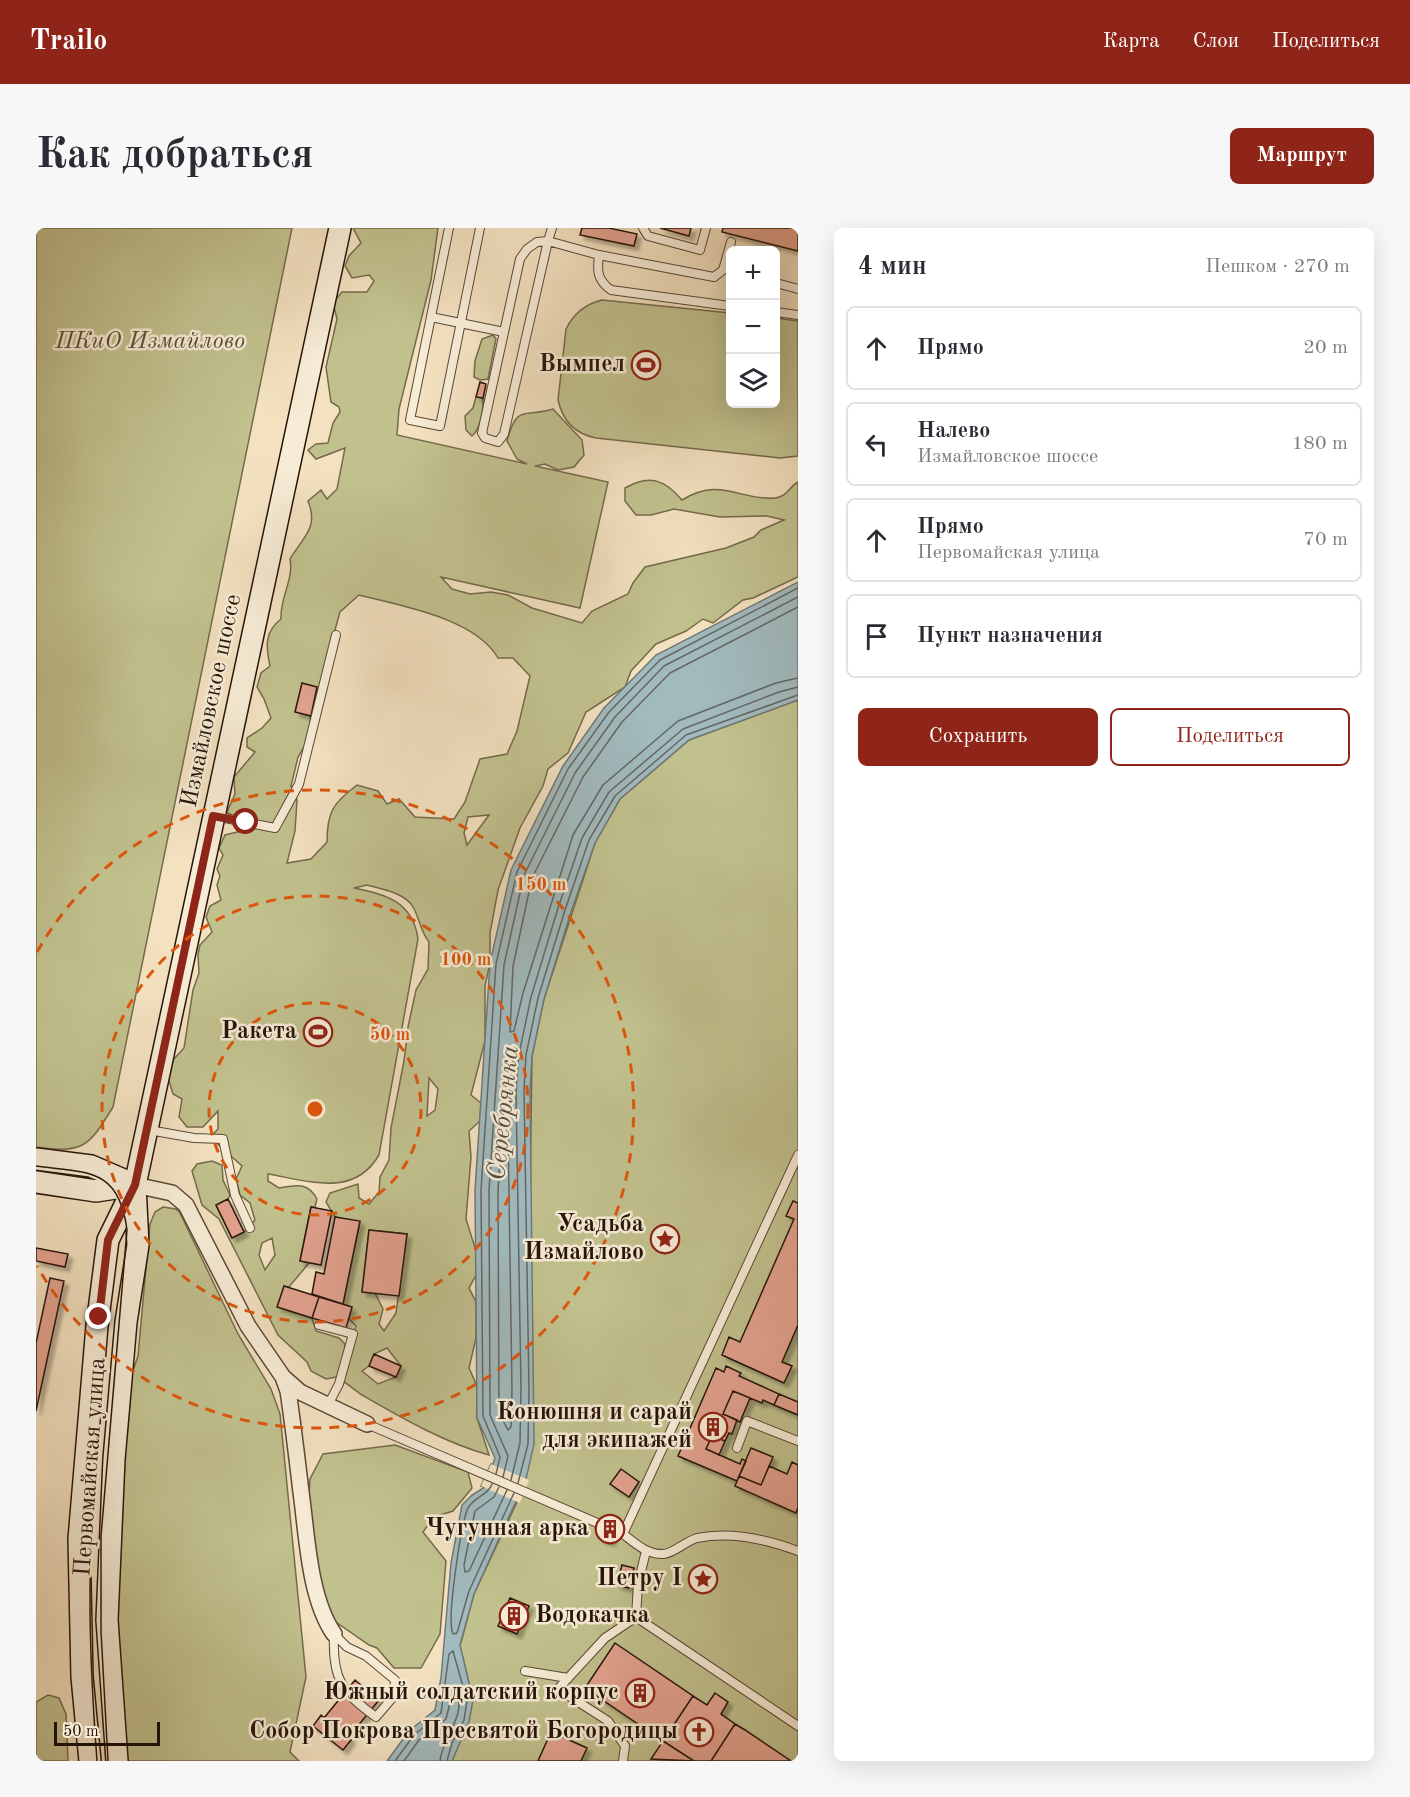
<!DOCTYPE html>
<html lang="ru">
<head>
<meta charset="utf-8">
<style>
	body { margin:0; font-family:"Old Standard TT",serif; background:#f7f7f7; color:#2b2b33 }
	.controls { position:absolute; right:18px; top:18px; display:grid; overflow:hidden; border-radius:9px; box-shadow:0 6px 24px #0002 }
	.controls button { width:54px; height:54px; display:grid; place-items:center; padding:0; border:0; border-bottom:2px solid #e1e1e2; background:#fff; color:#2b2b33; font:30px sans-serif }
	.scale { position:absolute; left:18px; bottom:15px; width:106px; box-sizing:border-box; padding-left:6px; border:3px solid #261409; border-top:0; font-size:16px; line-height:21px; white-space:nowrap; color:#261409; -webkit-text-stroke:4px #f7ecd6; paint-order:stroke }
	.stop { position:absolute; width:18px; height:18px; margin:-14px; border:4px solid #8f2418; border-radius:50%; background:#fff }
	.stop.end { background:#8f2418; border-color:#fff; box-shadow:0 2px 6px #0008 }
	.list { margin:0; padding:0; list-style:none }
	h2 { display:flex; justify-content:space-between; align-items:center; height:78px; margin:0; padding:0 24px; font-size:26px }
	h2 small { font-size:20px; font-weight:400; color:#7c7c81 }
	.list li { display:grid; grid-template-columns:39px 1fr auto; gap:18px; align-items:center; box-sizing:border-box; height:84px; margin:0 12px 12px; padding:0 12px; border:2px solid #e1e1e2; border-radius:9px }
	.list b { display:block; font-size:22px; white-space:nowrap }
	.list p { margin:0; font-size:20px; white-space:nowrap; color:#7c7c81 }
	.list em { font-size:20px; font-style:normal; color:#7c7c81 }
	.actions { display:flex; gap:12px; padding:18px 24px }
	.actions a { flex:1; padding:14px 0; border:2px solid #8f2418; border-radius:9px; text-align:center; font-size:21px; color:#8f2418 }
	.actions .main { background:#8f2418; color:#fff }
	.icon { flex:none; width:33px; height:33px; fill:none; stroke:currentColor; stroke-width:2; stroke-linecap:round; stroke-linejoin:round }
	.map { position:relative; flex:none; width:762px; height:1533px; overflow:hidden; border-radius:9px }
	header { display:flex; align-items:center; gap:36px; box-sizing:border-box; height:84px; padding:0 30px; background:#8f2418; color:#fff }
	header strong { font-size:28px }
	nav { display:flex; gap:33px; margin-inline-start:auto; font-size:21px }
	.intro { display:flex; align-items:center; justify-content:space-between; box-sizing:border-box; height:144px; padding:0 36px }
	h1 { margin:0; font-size:42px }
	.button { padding:15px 27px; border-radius:9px; background:#8f2418; color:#fff; font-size:21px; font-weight:700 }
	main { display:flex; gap:36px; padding:0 36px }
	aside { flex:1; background:#fff; border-radius:9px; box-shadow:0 6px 24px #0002 }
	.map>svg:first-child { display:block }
</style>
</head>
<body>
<header>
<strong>Trailo</strong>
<nav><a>Карта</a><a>Слои</a><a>Поделиться</a></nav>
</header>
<div class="intro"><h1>Как добраться</h1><a class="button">Маршрут</a></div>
<main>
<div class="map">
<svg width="762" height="1533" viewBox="0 0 762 1533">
	<defs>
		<filter id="shadow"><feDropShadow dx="4.5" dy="4.5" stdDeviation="1.5" flood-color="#0004"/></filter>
	</defs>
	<rect width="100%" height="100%" fill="#f3e1c0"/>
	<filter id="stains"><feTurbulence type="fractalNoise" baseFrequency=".00333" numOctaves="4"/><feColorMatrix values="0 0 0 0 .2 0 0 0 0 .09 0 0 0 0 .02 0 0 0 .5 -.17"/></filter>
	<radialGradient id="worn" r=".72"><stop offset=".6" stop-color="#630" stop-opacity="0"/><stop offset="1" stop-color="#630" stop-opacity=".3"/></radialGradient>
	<path fill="#c1c18e" stroke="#746a4c" stroke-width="1.5" fill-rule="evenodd" d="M0 0H256L77 879C53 918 48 926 0 919Z
		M317 0H402L395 52 363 181 361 207 491 236 481 231 471 213C481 176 487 190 517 181L546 212 548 227 538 239 522 242 509 236 499 238 572 254 544 380 405 349 416 361 434 366 455 364 472 367 496 380 546 395 556 383 592 366 597 355 609 339 690 320 718 309 725 302 748 292 731 288 684 289 638 281 615 287H600L589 273V260C613 246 628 251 646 272 685 248 703 273 739 270 751 269 753 259 762 254V349L717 370 707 372 677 395 667 391 650 403 620 416 595 443 589 459 550 484 532 525 512 541 507 558 484 600 462 662 454 705V735L449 758V813L435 867 445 875 444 893 433 903 435 929 430 991 440 1023V1047L433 1060 440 1074V1110L433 1140 441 1158V1190L453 1227C409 1215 366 1190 326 1167 317 1161 310 1154 300 1149L290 1151 275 1143 271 1134 242 1107 183 991 166 977 156 943 161 936 176 933 186 937 187 952 194 967 192 971 180 977 196 1010 208 1004 219 992 214 975 204 967 200 951 206 938 177 912 178 905 182 901V883L167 899H151L143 889 146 871 137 866 131 846 138 831 148 820 157 762 163 745 162 726 164 717 176 704 170 689 174 678 185 672 181 657 184 648 181 641 187 627 183 620 189 607 214 601 216 583 209 582 200 590 191 584 199 566 198 549 219 524 211 519V510L226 500 235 490 228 471 221 459 225 445 234 438C230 419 228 404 245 391 244 368 258 352 254 331 267 309 283 300 272 273L285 262 291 271 301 261 309 220 280 231 272 222 280 216 292 215 297 195 304 184 303 179 295 174 290 139 301 91 297 75 306 64H331L338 53 333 47 316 50 309 38 313 28 325 15ZM323 367C365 378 439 390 462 430H477L494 448 481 503 471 526 444 531 429 574 418 591 379 589 363 571 351 576 342 563 321 557C297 575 291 584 291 614L275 631 251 635 259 603 261 572 255 558 262 529 271 514 275 493 271 470 283 459 304 384ZM453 587 431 617 428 605 432 589ZM331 657C346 661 369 665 377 679 384 691 384 703 393 714L392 741 380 762 372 799 368 833 355 900 353 932 344 949 343 964 333 976 323 970 322 956 294 965 290 974 299 989 324 994 307 1076 316 1079 313 1091 320 1098 308 1126 309 1116 303 1110 280 1103 276 1090 242 1079 248 1058 253 1059 273 1035 264 1033 275 979H279L281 971C272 954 261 957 243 960L232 953V946C273 953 318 970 343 927L382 711C377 674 350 666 318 660ZM393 850 402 861 399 882 391 888ZM333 1002 371 1006 360 1085 348 1103 343 1096 347 1081 339 1065 326 1063ZM236 1010 239 1027 229 1042 223 1027 226 1015ZM351 1120 365 1138 360 1149 342 1156 326 1143 333 1138 338 1126Z
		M566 72 694 85V176H740V90L762 93V228L744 230 560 210C539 206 527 194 522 172L530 101C538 85 549 76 566 72Z
		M457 107 460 111 452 151 444 152 438 149 439 133 446 111Z
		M440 169 447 170C447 183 446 199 436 208L430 202 429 188 437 180Z
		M762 472V1533H416L437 1472 424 1418 438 1366 481 1274 445 1258 455 1236 490 1251 496 828 508 771 559 615 584 571 653 512Z
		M127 979 140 981 144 985 202 1106 235 1161 244 1186 270 1449 254 1524 263 1533H92L79 1416 92 1157 102 1128 114 996 119 984Z
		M359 1217 432 1244 436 1260 417 1283 398 1289 387 1304 410 1333 404 1406 385 1440H358L341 1420 333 1417 297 1392 284 1359 272 1283 274 1251 287 1226Z
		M12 1467 23 1470 30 1486 32 1533H0V1474Z"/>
	<path fill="#a1babe" stroke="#707876" stroke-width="1.5" d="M762 354V472L653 512 584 571 559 615 535 684 508 771 496 828 494 862 498 1216 490 1251 438 1366 424 1417 437 1472 433 1494 416 1533H351L373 1503 399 1482 405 1450 415 1335 426 1277 436 1267 449 1259 459 1230 441 1190 439 962 454 735 475 642 527 538 568 480 620 427Z"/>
	<path fill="#f3e1c0" d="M455 1236 493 1252 484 1275 445 1258Z"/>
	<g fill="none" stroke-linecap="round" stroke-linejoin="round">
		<path stroke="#646764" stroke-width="1.5" d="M762 379 634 445 586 494 547 549 496 650 477 738 474 804 478 803 487 765 537 607 567 557 642 493 740 455 762 450
			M469 897 472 900 476 1161 475 1199 472 1202 463 1185 462 963 466 900Z
			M460 1246 464 1229 447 1188 445 962 460 736 481 644 532 541 573 484 624 432 762 360
			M467 1249 472 1228 454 1187 453 962 468 737 488 647 539 545 579 489 628 438 762 369
			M475 1252 484 1215 485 1161 480 862 483 826 495 769 522 680 546 610 573 564 647 501 743 464 762 459
			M482 1255 492 1216 493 1161 488 862 490 827 502 770 529 682 553 612 579 568 650 507 762 467
			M456 1256C452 1268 436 1269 431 1282 425 1300 410 1392 417 1406L421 1405 433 1363 478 1265
			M463 1259 458 1269 439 1283 428 1337 429 1344 433 1343 471 1262
			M359 1533 378 1507 405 1485 413 1426 417 1423 431 1473 428 1492 416 1515 411 1533
			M368 1533 383 1512 410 1491 416 1467 420 1465C432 1485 405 1512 404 1533"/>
	</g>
	<path fill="#e3a28f" stroke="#261409" stroke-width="1.5" filter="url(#shadow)" d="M546 0H573L601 6 598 18 544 7Z
		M624 0H655L653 8Z
		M687 0H762V23L686 4Z
		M444 154 450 156 447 170 440 169Z
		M266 455 281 459 275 488 259 484Z
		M192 971 208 1004 196 1010 180 977Z
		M757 973 762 975V1097L746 1134 756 1138 748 1155 686 1127 693 1109 704 1114 758 991 750 988Z
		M275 979 296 983 285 1037 264 1033Z
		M299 989 324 993 307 1076 276 1066 280 1044 288 1046Z
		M333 1002 371 1006 363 1068 326 1064Z
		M0 1020 32 1026 29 1039 0 1033Z
		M14 1050 28 1053 0 1183V1115Z
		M248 1058 283 1069 276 1090 241 1079Z
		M283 1069 316 1079 310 1100 276 1090Z
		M338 1126 365 1138 360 1149 333 1138Z
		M690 1138 705 1145 703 1148 743 1166 738 1177 727 1172 726 1175 697 1163 687 1186 701 1192 696 1206 693 1205 689 1213 676 1208 670 1221 704 1236 706 1231 710 1233 701 1253 642 1228 680 1140 688 1144Z
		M697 1163 714 1170 704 1194 687 1186Z
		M743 1166 762 1174V1187L738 1177Z
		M676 1208 689 1213 683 1227 670 1221Z
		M715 1220 737 1229 725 1257 703 1248Z
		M756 1234 762 1237V1279L760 1285 699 1258 703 1248 725 1257 733 1238 751 1246Z
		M585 1241 603 1254 593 1269 574 1256Z
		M574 1287 584 1291 574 1314 564 1310Z
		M586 1337 598 1340 593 1360 581 1357Z
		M474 1370 493 1378 481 1406 462 1398Z
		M579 1415 657 1468 627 1513 549 1460Z
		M319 1452 343 1472 312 1510 288 1490Z
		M679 1465 692 1474 685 1486 699 1496 675 1533H658L627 1513 657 1468 671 1477Z
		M285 1487 315 1512 307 1522 277 1498Z
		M699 1496 709 1502 755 1533H675Z
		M515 1504 551 1520 545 1533H502Z
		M627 1513 658 1533 615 1531Z"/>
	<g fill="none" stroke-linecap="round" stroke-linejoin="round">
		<g stroke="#594737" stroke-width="10">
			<path id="service" d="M413 0 374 192 404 198 444 0
				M516 0 512 13 468 206 462 214 449 210 446 205 484 31 491 21 501 14 512 13 563 27 678 49 687 42 695 14
				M607 0 612 8 664 22 670 0
				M563 27C561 43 561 52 575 62L694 78
				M740 55 762 61
				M740 84 762 87
				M395 89 468 104
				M179 588 239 600 263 556 300 407
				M113 902 158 910 187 911 199 967 214 1000
				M283 1097 317 1106 303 1156 292 1177
				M331 1196 587 1306C599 1315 611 1327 628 1326 638 1325 650 1313 661 1310 696 1303 730 1311 762 1323
				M701 1220 711 1193 762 1213
				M587 1306 762 927
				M600 1389 762 1498
				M600 1389 602 1356 610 1323
				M298 1406 311 1419 330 1428 359 1452 358 1468 340 1489C305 1464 296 1450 298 1406Z
				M489 1443 532 1450
				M587 1533 589 1518 572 1493 522 1461 569 1410 600 1389"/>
		</g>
		<g stroke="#594737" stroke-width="18">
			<path id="minor" d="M99 957 136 965 150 977 212 1098 247 1149 264 1164 331 1196
				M247 1149 252 1163C257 1196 261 1230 265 1264 271 1307 273 1370 298 1406"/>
		</g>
		<g stroke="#261409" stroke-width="24">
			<path id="secondary" d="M0 931 55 938 99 957
				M0 954 60 963 99 957
				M54 1533 46 1449 43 1311 61 1098 72 1012 98 959
				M81 1533 71 1392 78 1231 90 1094 102 1017 99 957 304 0"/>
		</g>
		<use href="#service" stroke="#f7ecd6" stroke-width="8"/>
		<use href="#minor" stroke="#f7ecd6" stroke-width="15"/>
		<use href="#secondary" stroke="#f7ecd6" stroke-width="21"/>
		<path stroke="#261409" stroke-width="1.5" d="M0 938C53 945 83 940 91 1002L65 1308V1403L72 1533
			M60 1249C50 1344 54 1438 61 1533"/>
	</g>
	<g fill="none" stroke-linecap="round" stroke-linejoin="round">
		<path stroke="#8f2418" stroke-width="8" d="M63 1089 72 1012 99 957 177 588 210 594"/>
	</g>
	<g fill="none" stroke="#de560c" stroke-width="3" stroke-dasharray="10 8">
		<circle cx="279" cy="881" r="106"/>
		<circle cx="279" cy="881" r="213"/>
		<path d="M1 724A319 319 0 1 1 1 1038"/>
	</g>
	<defs>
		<g id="stadium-ring" transform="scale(1.5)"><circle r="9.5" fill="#f7ecd6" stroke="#8f2418" stroke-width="1.5"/><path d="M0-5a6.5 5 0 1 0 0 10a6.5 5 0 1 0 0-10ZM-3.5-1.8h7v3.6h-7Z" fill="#8f2418"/></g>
		<g id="sight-ring" transform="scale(1.5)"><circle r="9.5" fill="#f7ecd6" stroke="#8f2418" stroke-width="1.5"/><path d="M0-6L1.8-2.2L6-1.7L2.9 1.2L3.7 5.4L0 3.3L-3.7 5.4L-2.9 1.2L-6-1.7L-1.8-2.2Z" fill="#8f2418"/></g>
		<g id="building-ring" transform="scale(1.5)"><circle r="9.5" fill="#f7ecd6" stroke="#8f2418" stroke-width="1.5"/><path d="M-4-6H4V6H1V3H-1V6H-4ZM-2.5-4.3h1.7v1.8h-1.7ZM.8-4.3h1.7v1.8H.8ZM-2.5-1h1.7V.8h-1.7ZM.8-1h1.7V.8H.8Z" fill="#8f2418"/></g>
		<g id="church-ring" transform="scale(1.5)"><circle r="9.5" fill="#f7ecd6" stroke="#8f2418" stroke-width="1.5"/><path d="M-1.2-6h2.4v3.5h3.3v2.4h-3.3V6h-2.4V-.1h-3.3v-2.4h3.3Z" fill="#8f2418"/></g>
	</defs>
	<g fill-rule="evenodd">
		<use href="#stadium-ring" x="610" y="137"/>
		<use href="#stadium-ring" x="282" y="804"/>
		<use href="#sight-ring" x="629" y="1011"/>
		<use href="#building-ring" x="677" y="1199"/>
		<use href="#building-ring" x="574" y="1301"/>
		<use href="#sight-ring" x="667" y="1351"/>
		<use href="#building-ring" x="478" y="1388"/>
		<use href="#building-ring" x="604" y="1465"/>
		<use href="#church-ring" x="663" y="1504"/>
	</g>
	<g text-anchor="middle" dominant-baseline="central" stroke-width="5" stroke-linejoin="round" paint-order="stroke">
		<g font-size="24" font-style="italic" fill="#5c5138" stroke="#f7ecd6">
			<text x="114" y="114">ПКиО Измайлово</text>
		</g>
		<g font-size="24" font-weight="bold" fill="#261409" stroke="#f7ecd6" text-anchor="end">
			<text x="589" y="137">Вымпел</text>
			<text x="261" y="804">Ракета</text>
			<text x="608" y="997">Усадьба<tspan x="608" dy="28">Измайлово</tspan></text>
			<text x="656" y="1185">Конюшня и сарай<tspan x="656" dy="28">для экипажей</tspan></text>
			<text x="553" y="1301">Чугунная арка</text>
			<text x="646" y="1351">Петру I</text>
			<text x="499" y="1388" text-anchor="start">Водокачка</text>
			<text x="583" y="1465">Южный солдатский корпус</text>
			<text x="642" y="1504">Собор Покрова Пресвятой Богородицы</text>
		</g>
		<g font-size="24" fill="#261409" stroke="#f7ecd6">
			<text transform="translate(176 473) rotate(-78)">Измайловское шоссе</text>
			<text transform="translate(55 1239) rotate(-86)">Первомайская улица</text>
		</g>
		<g font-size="26" font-style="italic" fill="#514e48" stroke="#f7ecd6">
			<text transform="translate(468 885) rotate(-84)">Серебрянка</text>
		</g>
	</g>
	<circle cx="279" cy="881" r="9" fill="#de560c" stroke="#f7ecd6" stroke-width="3"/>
	<g font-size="18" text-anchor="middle" font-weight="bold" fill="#de560c" stroke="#f7ecd6" stroke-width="5" stroke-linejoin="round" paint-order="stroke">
		<text x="505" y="662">150 m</text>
		<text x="430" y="737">100 m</text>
		<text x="354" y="812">50 m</text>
	</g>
	<rect width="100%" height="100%" filter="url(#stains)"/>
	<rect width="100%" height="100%" fill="url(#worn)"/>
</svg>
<div class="controls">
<button>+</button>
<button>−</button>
<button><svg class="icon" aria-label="layers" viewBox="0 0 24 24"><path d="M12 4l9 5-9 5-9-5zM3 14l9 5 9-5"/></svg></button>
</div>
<div class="scale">50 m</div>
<div class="stop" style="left:210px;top:594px"></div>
<div class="stop end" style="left:63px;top:1089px"></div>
</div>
<aside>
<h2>4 мин<small>Пешком · 270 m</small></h2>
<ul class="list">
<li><svg class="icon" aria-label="ahead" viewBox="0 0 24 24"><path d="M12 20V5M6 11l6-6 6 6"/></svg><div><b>Прямо</b></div><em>20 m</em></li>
<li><svg class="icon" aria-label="left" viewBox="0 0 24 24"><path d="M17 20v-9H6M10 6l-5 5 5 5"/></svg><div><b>Налево</b><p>Измайловское шоссе</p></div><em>180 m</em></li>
<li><svg class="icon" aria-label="ahead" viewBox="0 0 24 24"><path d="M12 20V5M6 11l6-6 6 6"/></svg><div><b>Прямо</b><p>Первомайская улица</p></div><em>70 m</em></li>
<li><svg class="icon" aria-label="arrive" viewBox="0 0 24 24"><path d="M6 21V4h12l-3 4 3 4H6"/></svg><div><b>Пункт назначения</b></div></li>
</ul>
<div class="actions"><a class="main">Сохранить</a><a>Поделиться</a></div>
</aside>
</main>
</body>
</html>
